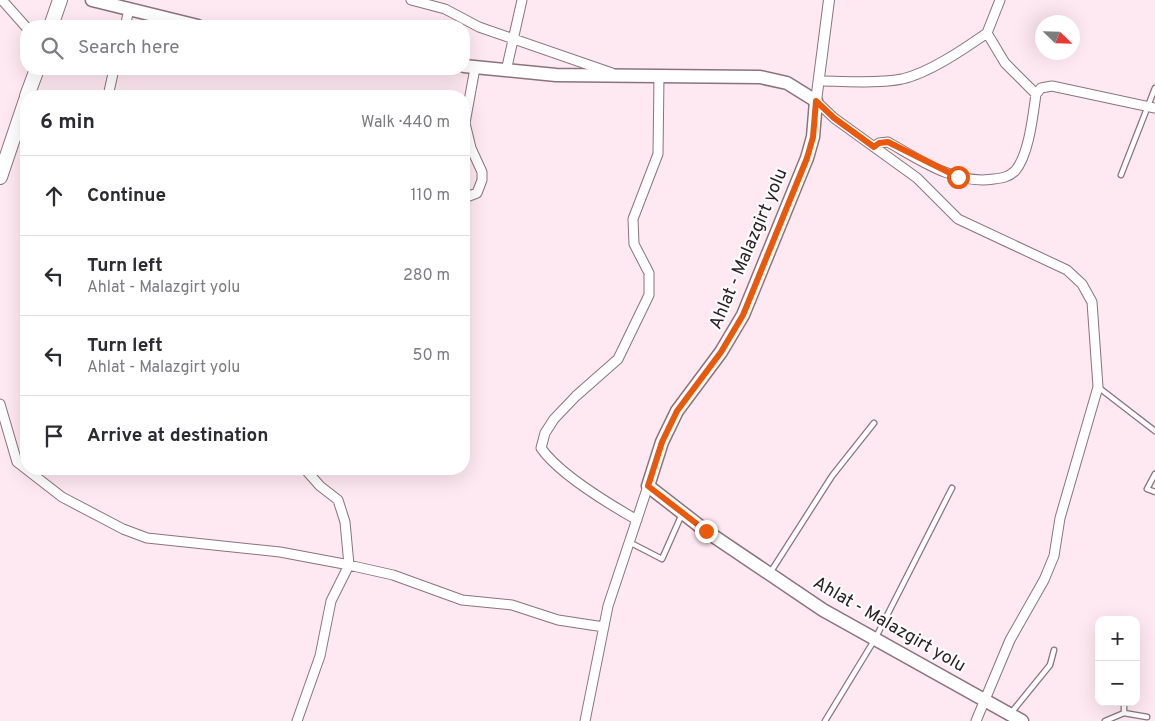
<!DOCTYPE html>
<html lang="en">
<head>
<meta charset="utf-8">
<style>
	body { margin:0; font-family:Overpass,sans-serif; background:#f7f7f7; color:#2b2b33 }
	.controls { position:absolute; right:15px; bottom:15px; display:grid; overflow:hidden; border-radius:10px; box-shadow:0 5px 20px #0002 }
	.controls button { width:45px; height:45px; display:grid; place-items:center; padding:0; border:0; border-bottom:1px solid #e1e1e2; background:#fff; color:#2b2b33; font:25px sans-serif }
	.compass { position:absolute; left:1035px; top:15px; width:45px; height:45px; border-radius:50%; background:#fff; box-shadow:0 5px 20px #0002; rotate:113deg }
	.stop { position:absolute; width:15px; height:15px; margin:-11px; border:4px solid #ea580c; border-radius:50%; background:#fff }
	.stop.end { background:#ea580c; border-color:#fff; box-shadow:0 1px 5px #0008 }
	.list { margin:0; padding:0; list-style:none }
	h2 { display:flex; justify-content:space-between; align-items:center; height:65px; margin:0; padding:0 20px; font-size:21px }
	h2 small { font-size:16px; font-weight:400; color:#7c7c81 }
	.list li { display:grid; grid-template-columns:32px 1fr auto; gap:15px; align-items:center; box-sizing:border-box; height:80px; padding:0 20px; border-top:1px solid #e1e1e2 }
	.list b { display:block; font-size:19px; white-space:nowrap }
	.list p { margin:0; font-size:16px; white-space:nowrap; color:#7c7c81 }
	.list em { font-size:16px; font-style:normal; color:#7c7c81 }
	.icon { flex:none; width:28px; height:28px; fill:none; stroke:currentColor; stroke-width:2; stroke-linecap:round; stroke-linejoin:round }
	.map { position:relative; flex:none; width:1155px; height:721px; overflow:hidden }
	.search { position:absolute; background:#fff; box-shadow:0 5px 20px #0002; left:20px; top:20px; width:450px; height:55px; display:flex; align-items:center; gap:12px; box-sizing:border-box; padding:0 18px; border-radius:20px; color:#7c7c81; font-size:19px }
	.panel { position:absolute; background:#fff; box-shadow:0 5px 20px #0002; left:20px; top:90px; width:450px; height:385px; border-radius:20px }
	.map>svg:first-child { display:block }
</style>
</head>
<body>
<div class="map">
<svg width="1155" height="721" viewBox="0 0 1155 721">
	<rect width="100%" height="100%" fill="#fee8f1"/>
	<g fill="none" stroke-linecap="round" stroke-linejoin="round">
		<g stroke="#8b737d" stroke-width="7">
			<path id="service" d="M1121 175 1155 88
				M1098 387 1155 431
				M1155 474 1147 489 1155 492
				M629 542 662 559 682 514
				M770 573 832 476 874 423
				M1011 713 1050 665 1054 650
				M1124 713V702
				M825 721 875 639 952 488
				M1105 721 1124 713 1147 717"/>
		</g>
		<g stroke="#8b737d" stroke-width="11">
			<path id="minor" d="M2 0 26 27
				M411 0 445 9 479 27 612 73
				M125 26 129 10
				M506 71 522 0
				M820 81C846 81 876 84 902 79 929 73 964 49 987 33
				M1036 94 1041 88 1052 86 1155 108
				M108 96 114 69
				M816 101 834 118 917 178 958 219 1067 270 1082 284 1092 302 1098 387 1060 518 1054 556 1044 580 1010 640 976 721
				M874 147 879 143 888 142C920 160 955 185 994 179 1002 178 1009 177 1015 171 1029 155 1033 115 1036 94L1005 63 987 33 1000 0
				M464 198 477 193 482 180V172L471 148 465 123 475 68
				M0 404 17 462 62 497 123 529 147 538 280 552 344 564 393 575 462 600 512 605 558 620 604 627
				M637 520C609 504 559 474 541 448L545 433 554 419 576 396 618 359 649 295V273L634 244 633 219 658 154 659 76
				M297 721 320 656 331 601 349 565 345 522 338 500 320 486 305 469
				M585 721 608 606 648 486"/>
		</g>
		<g stroke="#8b737d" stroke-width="12">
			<path id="tertiary" d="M816 101 829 0"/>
		</g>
		<g stroke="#8b737d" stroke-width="15">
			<path id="secondary" d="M92 0 198 26
				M464 66 556 75 760 77 787 83 816 101 813 137 807 158 743 315 721 352 677 411 662 442 648 486 706 531 823 610 1022 721"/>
		</g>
		<g stroke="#8b737d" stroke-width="16">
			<path id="primary" d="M51 26 60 0
				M27 96 37 69
				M0 177 26 100"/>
		</g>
		<use href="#service" stroke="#fff" stroke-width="4.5"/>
		<use href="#minor" stroke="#fff" stroke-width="9"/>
		<use href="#tertiary" stroke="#fff" stroke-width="10"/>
		<use href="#secondary" stroke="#fff" stroke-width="12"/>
		<use href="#primary" stroke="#fff" stroke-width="14"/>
	</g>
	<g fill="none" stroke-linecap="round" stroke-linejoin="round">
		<path stroke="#ea580c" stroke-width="6" d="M706 531 648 486 662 442 677 411 721 352 743 315 807 158 813 137 816 101 834 118 874 147 879 143 888 142 958 177"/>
	</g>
	<g text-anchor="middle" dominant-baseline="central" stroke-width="4.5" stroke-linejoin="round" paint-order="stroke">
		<g font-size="18" fill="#2b2125" stroke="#fcfcfc">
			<text transform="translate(749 249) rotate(-67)">Ahlat - Malazgirt yolu</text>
			<text transform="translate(889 625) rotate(30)">Ahlat - Malazgirt yolu</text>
		</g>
	</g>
</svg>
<div class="controls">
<button>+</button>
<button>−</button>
</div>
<svg class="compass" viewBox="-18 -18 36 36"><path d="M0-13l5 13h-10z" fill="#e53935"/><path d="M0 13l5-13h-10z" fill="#7c7c81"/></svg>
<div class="stop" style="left:958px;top:177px"></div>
<div class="stop end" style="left:706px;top:531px"></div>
<div class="search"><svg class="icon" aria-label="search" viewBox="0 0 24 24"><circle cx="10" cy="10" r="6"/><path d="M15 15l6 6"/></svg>Search here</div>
<section class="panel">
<h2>6 min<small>Walk · 440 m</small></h2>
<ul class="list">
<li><svg class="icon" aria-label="ahead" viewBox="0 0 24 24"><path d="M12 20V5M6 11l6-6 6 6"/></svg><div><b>Continue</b></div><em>110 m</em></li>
<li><svg class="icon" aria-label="left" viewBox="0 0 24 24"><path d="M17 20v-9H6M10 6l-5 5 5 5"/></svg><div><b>Turn left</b><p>Ahlat - Malazgirt yolu</p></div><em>280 m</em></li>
<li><svg class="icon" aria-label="left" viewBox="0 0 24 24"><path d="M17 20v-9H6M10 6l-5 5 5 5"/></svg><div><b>Turn left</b><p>Ahlat - Malazgirt yolu</p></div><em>50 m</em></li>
<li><svg class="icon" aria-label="arrive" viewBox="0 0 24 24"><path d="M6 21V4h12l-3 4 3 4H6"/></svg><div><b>Arrive at destination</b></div></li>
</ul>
</section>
</div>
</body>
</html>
